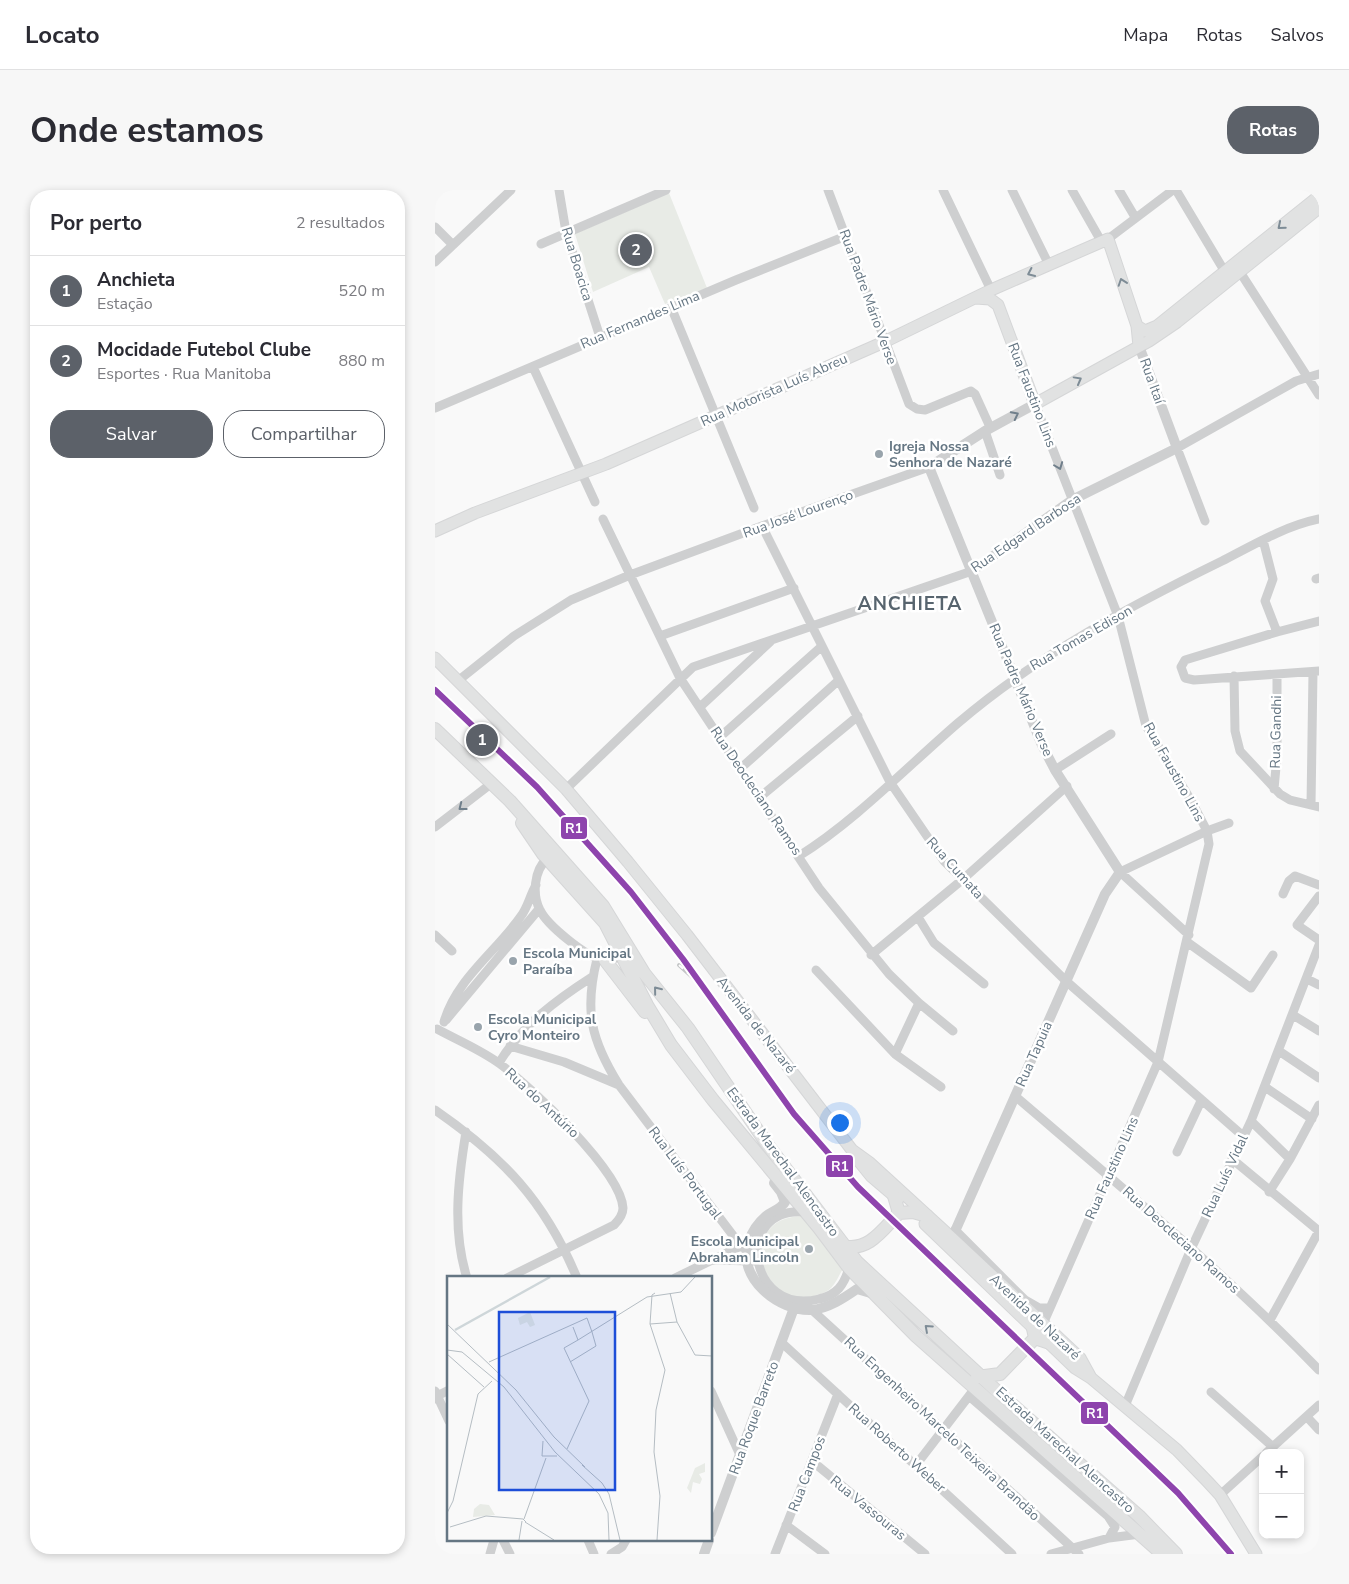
<!DOCTYPE html>
<html lang="pt">
<head>
<meta charset="utf-8">
<style>
	body { margin:0; font-family:"Nunito Sans",sans-serif; background:#f7f7f7; color:#2b2b33 }
	.controls { position:absolute; right:15px; bottom:15px; display:grid; overflow:hidden; border-radius:10px; box-shadow:0 2px 8px #0003 }
	.controls button { width:45px; height:45px; display:grid; place-items:center; padding:0; border:0; border-bottom:1px solid #e1e1e2; background:#fff; color:#2b2b33; font:25px sans-serif }
	.you { position:absolute; left:404px; top:932px; width:18px; height:18px; margin:-12px; border:4px solid #fff; border-radius:50%; background:#1a73e8; box-shadow:0 0 0 8px #1a73e833 }
	.badge { display:grid; place-items:center; width:32px; height:32px; border-radius:50%; background:#5c6169; color:#fff; font-size:16px; font-weight:700 }
	.pin { position:absolute; translate:-50% -50%; border:2px solid #fff; box-shadow:0 1px 5px #0006 }
	.list { margin:0; padding:0; list-style:none }
	h2 { display:flex; justify-content:space-between; align-items:center; height:65px; margin:0; padding:0 20px; font-size:21px }
	h2 small { font-size:16px; font-weight:400; color:#7c7c81 }
	.list li { display:grid; grid-template-columns:32px 1fr auto; gap:15px; align-items:center; box-sizing:border-box; height:70px; padding:0 20px; border-top:1px solid #e1e1e2 }
	.list b { display:block; font-size:19px; white-space:nowrap }
	.list p { margin:0; font-size:16px; white-space:nowrap; color:#7c7c81 }
	.list em { font-size:16px; font-style:normal; color:#7c7c81 }
	.actions { display:flex; gap:10px; padding:15px 20px }
	.actions a { flex:1; padding:11px 0; border:1px solid #5c6169; border-radius:20px; text-align:center; font-size:18px; color:#5c6169 }
	.actions .main { background:#5c6169; color:#fff }
	.map { position:relative; flex:none; width:884px; height:1364px; overflow:hidden; border-radius:20px }
	header { display:flex; align-items:center; gap:30px; box-sizing:border-box; height:70px; padding:0 25px; background:#fff; border-bottom:1px solid #e1e1e2 }
	header strong { font-size:24px }
	nav { display:flex; gap:28px; margin-inline-start:auto; font-size:18px }
	.intro { display:flex; align-items:center; justify-content:space-between; box-sizing:border-box; height:120px; padding:0 30px }
	h1 { margin:0; font-size:35px }
	.button { padding:12px 22px; border-radius:20px; background:#5c6169; color:#fff; font-size:18px; font-weight:700 }
	main { display:flex; gap:30px; padding:0 30px }
	aside { flex:1; background:#fff; border-radius:20px; box-shadow:0 2px 8px #0003 }
	.map>svg:first-child { display:block }
</style>
</head>
<body>
<header>
<strong>Locato</strong>
<nav><a>Mapa</a><a>Rotas</a><a>Salvos</a></nav>
</header>
<div class="intro"><h1>Onde estamos</h1><a class="button">Rotas</a></div>
<main>
<aside>
<h2>Por perto<small>2 resultados</small></h2>
<ul class="list">
<li><span class="badge">1</span><div><b>Anchieta</b><p>Estação</p></div><em>520 m</em></li>
<li><span class="badge">2</span><div><b>Mocidade Futebol Clube</b><p>Esportes · Rua Manitoba</p></div><em>880 m</em></li>
</ul>
<div class="actions"><a class="main">Salvar</a><a>Compartilhar</a></div>
</aside>
<div class="map">
<svg width="884" height="1364" viewBox="0 0 884 1364">
	<rect width="100%" height="100%" fill="#f9f9f9"/>
	<path fill="#e8ebe6" d="M234 3 272 98 230 114 214 77 158 102 140 44Z
		M367 1026 408 1079C404 1085 401 1093 396 1098 391 1103 385 1104 379 1106 326 1121 299 1028 367 1026Z"/>
	<g fill="none" stroke-linecap="round" stroke-linejoin="round">
		<g stroke="#d5d6d7" stroke-width="13">
			<path id="secondary" d="M541 108 555 109 563 115 600 214 714 151 742 132 884 18
				M702 136 710 141 722 136 884 6
				M0 341 40 323 171 274 449 152 556 100 673 49 702 136 704 156
				M0 468 131 599 193 672 252 745 417 960 435 973 517 1048 645 1168 656 1188
				M423 970 436 986 463 1009
				M490 1034 640 1178 656 1188 742 1260 772 1291 785 1305 821 1364"/>
		</g>
		<g stroke="#d5d6d7" stroke-width="14">
			<path id="primary" d="M0 539 75 611 168 716 209 783 253 838 332 954 422 1072 564 1203 704 1326 741 1364
				M87 633 108 664 170 733 212 815 236 855 278 910 384 1038 414 1078 481 1146 727 1364
				M170 770 210 822
				M459 1006 464 1023
				M408 1056C434 1062 448 1039 464 1023L478 1022 492 1026
				M600 1148 615 1153
				M542 1187 565 1184 600 1148 596 1129 591 1118"/>
		</g>
		<path stroke="#cecfd0" stroke-width="9" d="M124 0 131 42 165 147
			M393 0 474 214 482 219 490 220 536 201 540 204 555 237
			M508 0 556 100
			M577 0 614 75
			M637 0 666 51
			M684 0 700 27
			M741 0 790 82
			M0 37 18 55
			M673 49 738 0
			M106 54 231 0
			M0 72 76 0
			M805 82 884 205
			M236 117 319 318
			M98 177 160 312
			M600 214 683 426 711 536 757 612 772 641 774 654 723 872 608 1134
			M0 218 301 90 411 46
			M550 241 565 285
			M168 329 245 488 384 698 454 784 484 813 518 841
			M770 331 742 258 861 191 884 184
			M327 336 455 592 509 671 631 791 808 946
			M828 350 838 389 830 411 842 442
			M881 389 884 388
			M884 431 842 442 750 470 746 477 750 488 759 490 884 481
			M225 446 359 398
			M799 486 800 541 805 561 845 604 855 610 884 617
			M24 490 79 446 136 410 195 385 327 336 494 277
			M265 517 335 452
			M285 547 387 456
			M306 578 404 490
			M620 580 676 544
			M131 599 258 477 537 381
			M839 599 842 566V484
			M325 607 423 526
			M876 615 878 482
			M0 637 57 593
			M364 666C419 632 473 576 523 533 601 466 695 416 787 371 818 355 850 336 884 329
			M112 669C99 680 97 705 105 720 112 735 151 767 168 770 174 771 180 768 186 767
			M848 704 854 691 860 686 884 695
			M884 706 862 735 884 750
			M483 727 499 753 549 794
			M0 745 17 761
			M754 745 685 682 772 641 794 633
			M752 752 816 798 838 765
			M436 765 527 690 632 596
			M162 769C149 821 156 850 184 895L306 1056 321 1066
			M381 780 460 864
			M872 789 884 795
			M484 813 460 864 506 897
			M858 825 884 841
			M11 830 104 719
			M9 832C21 789 62 761 86 726 93 717 95 705 101 695
			M2 839C22 850 46 860 65 874 95 896 186 981 188 1018 188 1025 184 1030 179 1035L72 1088
			M75 856 129 872 184 895
			M844 861 884 888
			M64 873C86 836 121 810 157 787
			M830 897 877 929
			M580 906C684 995 789 1082 884 1180
			M0 920C68 967 110 1011 142 1088
			M816 931 855 969
			M31 942C23 990 17 1041 32 1088
			M742 962 766 911
			M797 969 884 1041
			M834 1002 855 969 884 915
			M370 1022C298 1015 312 1127 384 1109 402 1105 409 1095 414 1078
			M520 1040 590 1110 604 1118H615
			M277 1070 319 1071
			M240 1088 306 1056
			M377 1120 644 1364
			M835 1130 884 1041
			M346 1152 577 1364
			M0 1201 14 1231
			M276 1201 305 1265
			M776 1202 838 1257
			M534 1206 673 1326 680 1337 674 1348
			M1 1209 2 1206 14 1200
			M690 1216 756 1059 816 931 884 755
			M872 1227 884 1240
			M831 1263 884 1215
			M377 1271 490 1364
			M481 1275 537 1202
			M785 1305 828 1266
			M351 1335 390 1364
			M68 1350 75 1364
			M153 1350 159 1364
			M55 1364 59 1350
			M176 1364 187 1357 191 1350
			M340 1364 403 1204
			M616 1364 674 1348 705 1344
			M879 1364 884 1360"/>
		<path stroke="#cecfd0" stroke-width="10" d="M537 381 637 310 742 258 704 156
			M339 993 346 1002 350 1012C346 1019 338 1021 331 1026 324 1032 317 1042 314 1051 300 1087 344 1122 377 1120 394 1118 409 1108 422 1099L439 1104
			M517 1048 670 704 685 682 620 580 607 555 494 277 550 241 600 214
			M276 1343 359 1118
			M269 1364 274 1350"/>
		<use href="#secondary" stroke="#e1e2e2" stroke-width="11"/>
		<use href="#primary" stroke="#e1e2e2" stroke-width="12"/>
		<g stroke="#c3c5c6" stroke-width="4">
			<path id="rail" d="M244 775 266 795"/>
		</g>
		<use href="#rail" stroke="#fff" stroke-width="2" stroke-dasharray="5.5" stroke-linecap="butt"/>
		<g stroke="#fff" stroke-width="10">
			<path id="rail-1" d="M0 500 102 597 196 702 248 769 359 924 423 997 743 1303 796 1364"/>
		</g>
		<use href="#rail-1" stroke="#8e44ad" stroke-width="6"/>
	</g>
	<defs><path id="oneway-chevron" d="M-2-3.5L2.5 0L-2 3.5" fill="none" stroke-width="1.6" stroke-linecap="round" stroke-linejoin="round" transform="scale(1.25)"/></defs>
	<g stroke="#7e8c96">
		<use href="#oneway-chevron" transform="translate(846 36) rotate(140)"/>
		<use href="#oneway-chevron" transform="translate(596 83) rotate(155)"/>
		<use href="#oneway-chevron" transform="translate(687 92) rotate(-109)"/>
		<use href="#oneway-chevron" transform="translate(643 190) rotate(-29)"/>
		<use href="#oneway-chevron" transform="translate(222 800) rotate(-129)"/>
		<use href="#oneway-chevron" transform="translate(493 1138) rotate(-138)"/>
	</g>
	<g stroke="#707f8b">
		<use href="#oneway-chevron" transform="translate(580 225) rotate(-27)"/>
		<use href="#oneway-chevron" transform="translate(624 276) rotate(69)"/>
		<use href="#oneway-chevron" transform="translate(27 617) rotate(142)"/>
	</g>
	<g fill="#99a4ac" stroke="#fff" stroke-width="2">
		<circle cx="444" cy="264" r="5"/>
		<circle cx="78" cy="771" r="5"/>
		<circle cx="43" cy="837" r="5"/>
		<circle cx="374" cy="1059" r="5"/>
	</g>
	<g text-anchor="middle" dominant-baseline="central" stroke-width="5" stroke-linejoin="round" paint-order="stroke">
		<g font-size="14" fill="#657683" stroke="#fff">
			<text transform="translate(142 74) rotate(73)">Rua Boacica</text>
			<text transform="translate(433 107) rotate(70)">Rua Padre Mário Verse</text>
			<text transform="translate(205 130) rotate(-23)">Rua Fernandes Lima</text>
			<text transform="translate(717 191) rotate(70)">Rua Itaí</text>
			<text transform="translate(339 200) rotate(-24)">Rua Motorista Luís Abreu</text>
			<text transform="translate(597 205) rotate(69)">Rua Faustino Lins</text>
			<text transform="translate(363 324) rotate(-20)">Rua José Lourenço</text>
			<text transform="translate(591 343) rotate(-34)">Rua Edgard Barbosa</text>
			<text transform="translate(646 448) rotate(-30)">Rua Tomas Edison</text>
			<text transform="translate(586 500) rotate(67)">Rua Padre Mário Verse</text>
			<text transform="translate(841 542) rotate(-89)">Rua Gandhi</text>
			<text transform="translate(739 582) rotate(61)">Rua Faustino Lins</text>
			<text transform="translate(321 601) rotate(56)">Rua Deocleciano Ramos</text>
			<text transform="translate(520 678) rotate(48)">Rua Cumata</text>
			<text transform="translate(321 835) rotate(52)">Avenida de Nazaré</text>
			<text transform="translate(599 864) rotate(-66)">Rua Tapuia</text>
			<text transform="translate(107 913) rotate(43)">Rua do Antúrio</text>
			<text transform="translate(348 972) rotate(54)">Estrada Marechal Alencastro</text>
			<text transform="translate(677 978) rotate(-66)">Rua Faustino Lins</text>
			<text transform="translate(250 983) rotate(53)">Rua Luís Portugal</text>
			<text transform="translate(790 986) rotate(-65)">Rua Luís Vidal</text>
			<text transform="translate(746 1050) rotate(42)">Rua Deocleciano Ramos</text>
			<text transform="translate(600 1127) rotate(43)">Avenida de Nazaré</text>
			<text transform="translate(319 1228) rotate(-70)">Rua Roque Barreto</text>
			<text transform="translate(507 1239) rotate(43)">Rua Engenheiro Marcelo Teixeira Brandão</text>
			<text transform="translate(462 1258) rotate(42)">Rua Roberto Weber</text>
			<text transform="translate(630 1260) rotate(42)">Estrada Marechal Alencastro</text>
			<text transform="translate(372 1284) rotate(-69)">Rua Campos</text>
			<text transform="translate(433 1318) rotate(39)">Rua Vassouras</text>
		</g>
		<g font-size="14" font-weight="bold" fill="#657683" stroke="#fff" text-anchor="start">
			<text x="454" y="256">Igreja Nossa<tspan x="454" dy="16">Senhora de Nazaré</tspan></text>
			<text x="88" y="763">Escola Municipal<tspan x="88" dy="16">Paraíba</tspan></text>
			<text x="53" y="829">Escola Municipal<tspan x="53" dy="16">Cyro Monteiro</tspan></text>
			<text x="364" y="1051" text-anchor="end">Escola Municipal<tspan x="364" dy="16">Abraham Lincoln</tspan></text>
		</g>
		<g font-size="19" font-weight="bold" letter-spacing="1" fill="#57646e" stroke="#fff">
			<text x="475" y="414">ANCHIETA</text>
		</g>
	</g>
	<g transform="translate(12 1086)">
		<rect width="265" height="265" fill="#f9f9f9"/>
		<path d="M83 36 88 49 83 51 80 46 73 49 71 42ZM258 187V196L252 198 255 203 253 208 246 206 244 217 240 212 248 192ZM33 228 42 229 48 239 26 241 27 233Z" fill="#e8ebe6"/>
		<path fill="none" stroke="#ced6d9" stroke-width="2.5" d="M8 54 103 1"/>
		<path fill="none" stroke="#b5bdc3" stroke-width="1" d="M208 17 205 19 203 48 218 94 209 134 207 176 213 220 210 264M230 46 248 79 265 80M0 48 69 114 107 161 138 191M203 48 230 46 223 17M126 51 131 64 200 21 234 16 248 1M0 74 15 76 57 111 108 176 152 218 161 237 162 264M0 78 37 111M42 86 140 42 145 56M123 86 149 70 145 56M96 165 95 180H110M120 173 142 125 117 72 131 64M135 189 155 207 162 218 173 264M0 237 6 225 31 118 45 105M77 243 99 182M78 246 107 264M3 251 39 240 76 243 79 246M72 264 75 245"/>
		<path fill="#1d4ed8" fill-opacity="0.15" stroke="#1d4ed8" stroke-width="2.5" d="M52 36H168V214H52Z"/>
		<rect width="265" height="265" fill="none" stroke="#657683" stroke-width="2.5"/>
	</g>
	<g stroke="#fff" stroke-width="2">
		<rect x="125" y="626" width="28" height="24" rx="5" fill="#8e44ad"/>
		<rect x="390" y="964" width="29" height="24" rx="5" fill="#8e44ad"/>
		<rect x="645" y="1211" width="29" height="24" rx="5" fill="#8e44ad"/>
	</g>
	<g font-size="14" text-anchor="middle" font-weight="bold" fill="#fff">
		<text x="139" y="643">R1</text>
		<text x="405" y="981">R1</text>
		<text x="660" y="1228">R1</text>
	</g>
</svg>
<div class="controls">
<button>+</button>
<button>−</button>
</div>
<div class="you"></div>
<div class="pin badge" style="left:47px;top:550px">1</div>
<div class="pin badge" style="left:201px;top:60px">2</div>
</div>
</main>
</body>
</html>
